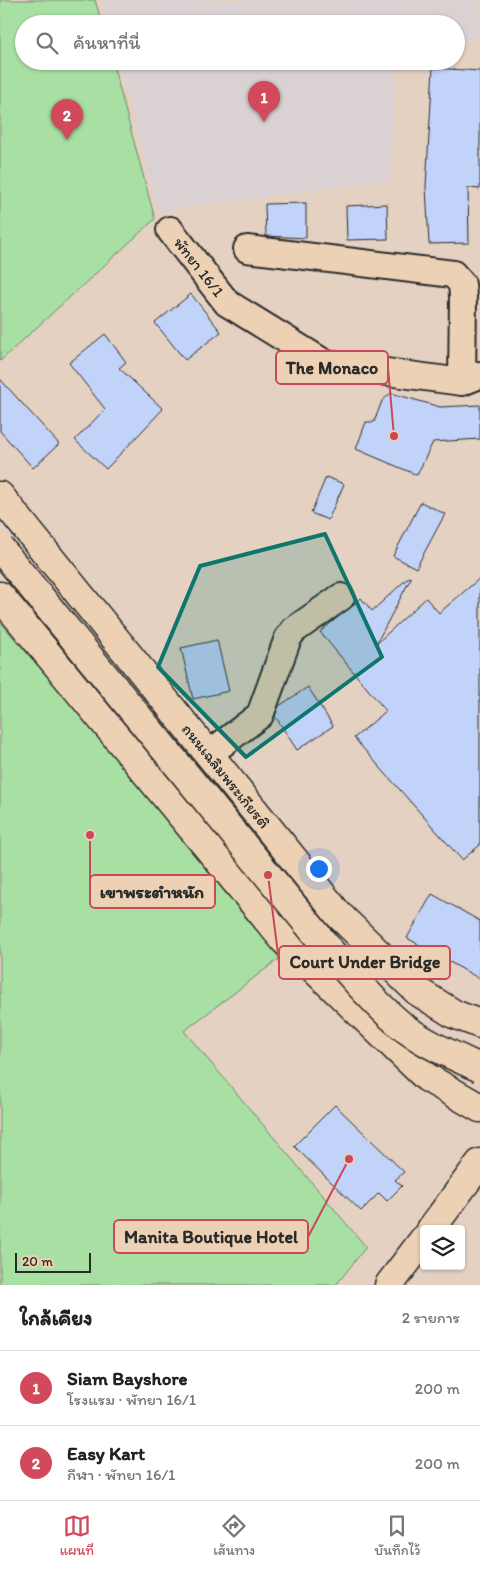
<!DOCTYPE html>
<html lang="th">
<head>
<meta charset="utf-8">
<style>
	body { margin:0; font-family:Itim,"Playpen Sans Thai",sans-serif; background:#f6f6f6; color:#222 }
	.controls { position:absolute; right:15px; bottom:15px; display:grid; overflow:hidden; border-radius:5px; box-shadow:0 1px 4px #0004 }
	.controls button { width:45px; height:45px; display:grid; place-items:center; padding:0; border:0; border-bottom:1px solid #e0e0e0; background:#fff; color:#222; font:25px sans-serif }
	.scale { position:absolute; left:15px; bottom:12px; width:76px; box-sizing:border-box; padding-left:5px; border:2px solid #2b2b2b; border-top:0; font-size:14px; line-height:18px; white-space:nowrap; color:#2b2b2b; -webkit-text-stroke:4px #edd1b4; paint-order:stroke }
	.you { position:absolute; left:318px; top:868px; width:18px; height:18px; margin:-12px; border:4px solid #fff; border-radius:50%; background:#1a73e8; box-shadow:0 0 0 8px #1a73e833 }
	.badge { display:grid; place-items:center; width:32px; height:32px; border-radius:50%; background:#d1495b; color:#fff; font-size:16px; font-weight:700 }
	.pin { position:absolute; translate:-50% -41px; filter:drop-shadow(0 1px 2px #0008) }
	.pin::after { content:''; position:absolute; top:26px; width:18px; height:15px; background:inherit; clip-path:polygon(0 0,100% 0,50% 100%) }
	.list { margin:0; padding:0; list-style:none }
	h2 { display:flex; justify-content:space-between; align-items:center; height:65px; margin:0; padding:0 20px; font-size:21px }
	h2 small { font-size:16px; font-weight:400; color:#767676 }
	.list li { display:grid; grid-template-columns:32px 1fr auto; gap:15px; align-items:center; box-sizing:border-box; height:75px; padding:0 20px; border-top:1px solid #e0e0e0 }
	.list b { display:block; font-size:19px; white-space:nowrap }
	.list p { margin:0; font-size:16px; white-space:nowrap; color:#767676 }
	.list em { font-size:16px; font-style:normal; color:#767676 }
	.icon { flex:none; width:28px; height:28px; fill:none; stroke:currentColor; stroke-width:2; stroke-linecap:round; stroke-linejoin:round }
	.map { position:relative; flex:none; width:480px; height:1285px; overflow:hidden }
	.search { position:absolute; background:#fff; box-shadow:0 1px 4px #0004; left:15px; right:15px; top:15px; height:55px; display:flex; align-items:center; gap:12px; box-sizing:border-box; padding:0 18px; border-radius:28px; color:#767676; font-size:19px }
	.sheet { height:215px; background:#fff }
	nav { display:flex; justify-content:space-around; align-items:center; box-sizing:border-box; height:70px; border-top:1px solid #e0e0e0; background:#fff; font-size:14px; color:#767676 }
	nav a { display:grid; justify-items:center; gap:2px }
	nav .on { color:#d1495b }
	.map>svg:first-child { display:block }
</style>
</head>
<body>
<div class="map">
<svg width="480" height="1285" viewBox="0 0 480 1285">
	<rect width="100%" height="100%" fill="#e4d1c2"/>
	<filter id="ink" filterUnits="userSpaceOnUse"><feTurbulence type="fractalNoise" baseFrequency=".02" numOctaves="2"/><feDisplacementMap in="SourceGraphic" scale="10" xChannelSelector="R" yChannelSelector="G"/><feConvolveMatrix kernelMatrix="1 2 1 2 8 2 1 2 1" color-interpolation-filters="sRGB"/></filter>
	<g filter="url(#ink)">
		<path fill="#dad2d2" d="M102 0H480V35L456 43V24H108Z
			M118 61H404L397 64 389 180 158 211Z"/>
		<path fill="#a8e0a4" stroke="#6a8668" d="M0 0H95L102 24H24V61H112L155 219 0 361Z
			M0 622 78 712 280 958 184 1031 366 1247 336 1285H0Z"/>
		<path fill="#c2d3f9" stroke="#2b2b2b" d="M433 68 480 71V189L468 188 469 243 429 244 426 186Z
			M306 203V238L266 236 265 204Z
			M387 204 388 239 347 240 346 206Z
			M191 294 221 332 185 360 155 323Z
			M105 334 126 362 119 368 163 409 106 469 75 440 105 409 69 363Z
			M0 379 59 444 33 468 0 431Z
			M391 393 440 407 480 405V439L433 442 417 475 356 449 366 422H374L382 401Z
			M326 477 344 484 328 520 311 513Z
			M421 502 445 514 416 568 393 556Z
			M409 577 411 578 376 644 426 598 439 613 480 578V845L462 860 354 738 386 711 320 632 361 598 372 611Z
			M217 640 229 691 193 699 181 648Z
			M308 687 333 726 297 750 275 716 279 706Z
			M432 894 480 921V979L407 938Z
			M335 1105 404 1172 395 1180 402 1186 387 1201 379 1193 361 1211 294 1146Z"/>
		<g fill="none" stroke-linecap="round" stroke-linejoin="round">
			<g stroke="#2b2b2b" stroke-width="30">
				<path id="street" d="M170 230 227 303 326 364 462 382 480 375
					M247 249 453 274 462 284 463 296 462 382
					M209 754 260 715 288 638 294 630 341 597"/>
			</g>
			<g stroke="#2b2b2b" stroke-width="31">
				<path id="secondary" d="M0 496 338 914 417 991 454 1014 480 1024
					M0 596 284 940 426 1077 480 1108
					M431 1229 480 1163
					M389 1285 424 1239"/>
			</g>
			<use href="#street" stroke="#edd1b4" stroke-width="26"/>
			<use href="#secondary" stroke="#edd1b4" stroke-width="28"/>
			<g stroke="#2b2b2b" stroke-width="31" stroke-linecap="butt">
				<path id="secondary-bridge" d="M0 548 335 957C356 981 377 1005 402 1026 425 1044 454 1056 480 1068"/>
			</g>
			<use href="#secondary-bridge" stroke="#edd1b4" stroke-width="28"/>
		</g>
	</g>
	<path fill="#0f766e" fill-opacity="0.2" stroke="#0f766e" stroke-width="4" stroke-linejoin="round" d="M325 534 382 657 246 757 158 667 200 566Z"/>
	<g text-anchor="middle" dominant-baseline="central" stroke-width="4.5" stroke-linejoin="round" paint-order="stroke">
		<g font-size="16" fill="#2b2b2b" stroke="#edd1b4">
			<text transform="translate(199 267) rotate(52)">พัทยา 16/1</text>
			<text transform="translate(226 776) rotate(51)">ถนนเฉลิมพระเกียรติ</text>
		</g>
	</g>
	<path fill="none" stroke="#c94859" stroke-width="2" d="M394 436L388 368M90 835L90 892M268 875L279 962M349 1159L308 1237"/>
	<g fill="#c94859" stroke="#edd1b4" stroke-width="2">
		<circle cx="394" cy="436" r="5"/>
		<circle cx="90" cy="835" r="5"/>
		<circle cx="268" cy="875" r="5"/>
		<circle cx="349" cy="1159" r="5"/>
	</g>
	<g fill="#edd1b4" stroke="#c94859" stroke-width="2">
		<rect x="276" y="351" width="112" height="33" rx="5"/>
		<rect x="90" y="875" width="125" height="33" rx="5"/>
		<rect x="279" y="946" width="171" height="33" rx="5"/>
		<rect x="114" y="1220" width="194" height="33" rx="5"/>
	</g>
	<g font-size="18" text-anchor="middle" font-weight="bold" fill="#2b2b2b">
		<text x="332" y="374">The Monaco</text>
		<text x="152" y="898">เขาพระตำหนัก</text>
		<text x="365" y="968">Court Under Bridge</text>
		<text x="211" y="1243">Manita Boutique Hotel</text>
	</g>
</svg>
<div class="controls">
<button><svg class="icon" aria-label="layers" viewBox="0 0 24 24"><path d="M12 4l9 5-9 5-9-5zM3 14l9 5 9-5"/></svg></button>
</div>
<div class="scale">20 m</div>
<div class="you"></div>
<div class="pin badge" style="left:264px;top:122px">1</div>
<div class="pin badge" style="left:67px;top:140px">2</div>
<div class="search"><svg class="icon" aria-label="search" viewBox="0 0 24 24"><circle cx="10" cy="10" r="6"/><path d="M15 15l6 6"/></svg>ค้นหาที่นี่</div>
</div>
<section class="sheet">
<h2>ใกล้เคียง<small>2 รายการ</small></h2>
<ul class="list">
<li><span class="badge">1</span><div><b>Siam Bayshore</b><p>โรงแรม · พัทยา 16/1</p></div><em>200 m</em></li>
<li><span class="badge">2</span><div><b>Easy Kart</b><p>กีฬา · พัทยา 16/1</p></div><em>200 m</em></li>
</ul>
</section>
<nav>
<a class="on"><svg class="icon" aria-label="map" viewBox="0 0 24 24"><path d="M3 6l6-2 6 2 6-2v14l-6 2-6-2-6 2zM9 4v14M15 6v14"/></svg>แผนที่</a>
<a><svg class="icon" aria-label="directions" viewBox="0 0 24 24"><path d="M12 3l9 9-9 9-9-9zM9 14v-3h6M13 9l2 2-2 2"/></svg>เส้นทาง</a>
<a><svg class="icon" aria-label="saved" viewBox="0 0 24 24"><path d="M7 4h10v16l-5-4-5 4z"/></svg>บันทึกไว้</a>
</nav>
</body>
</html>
